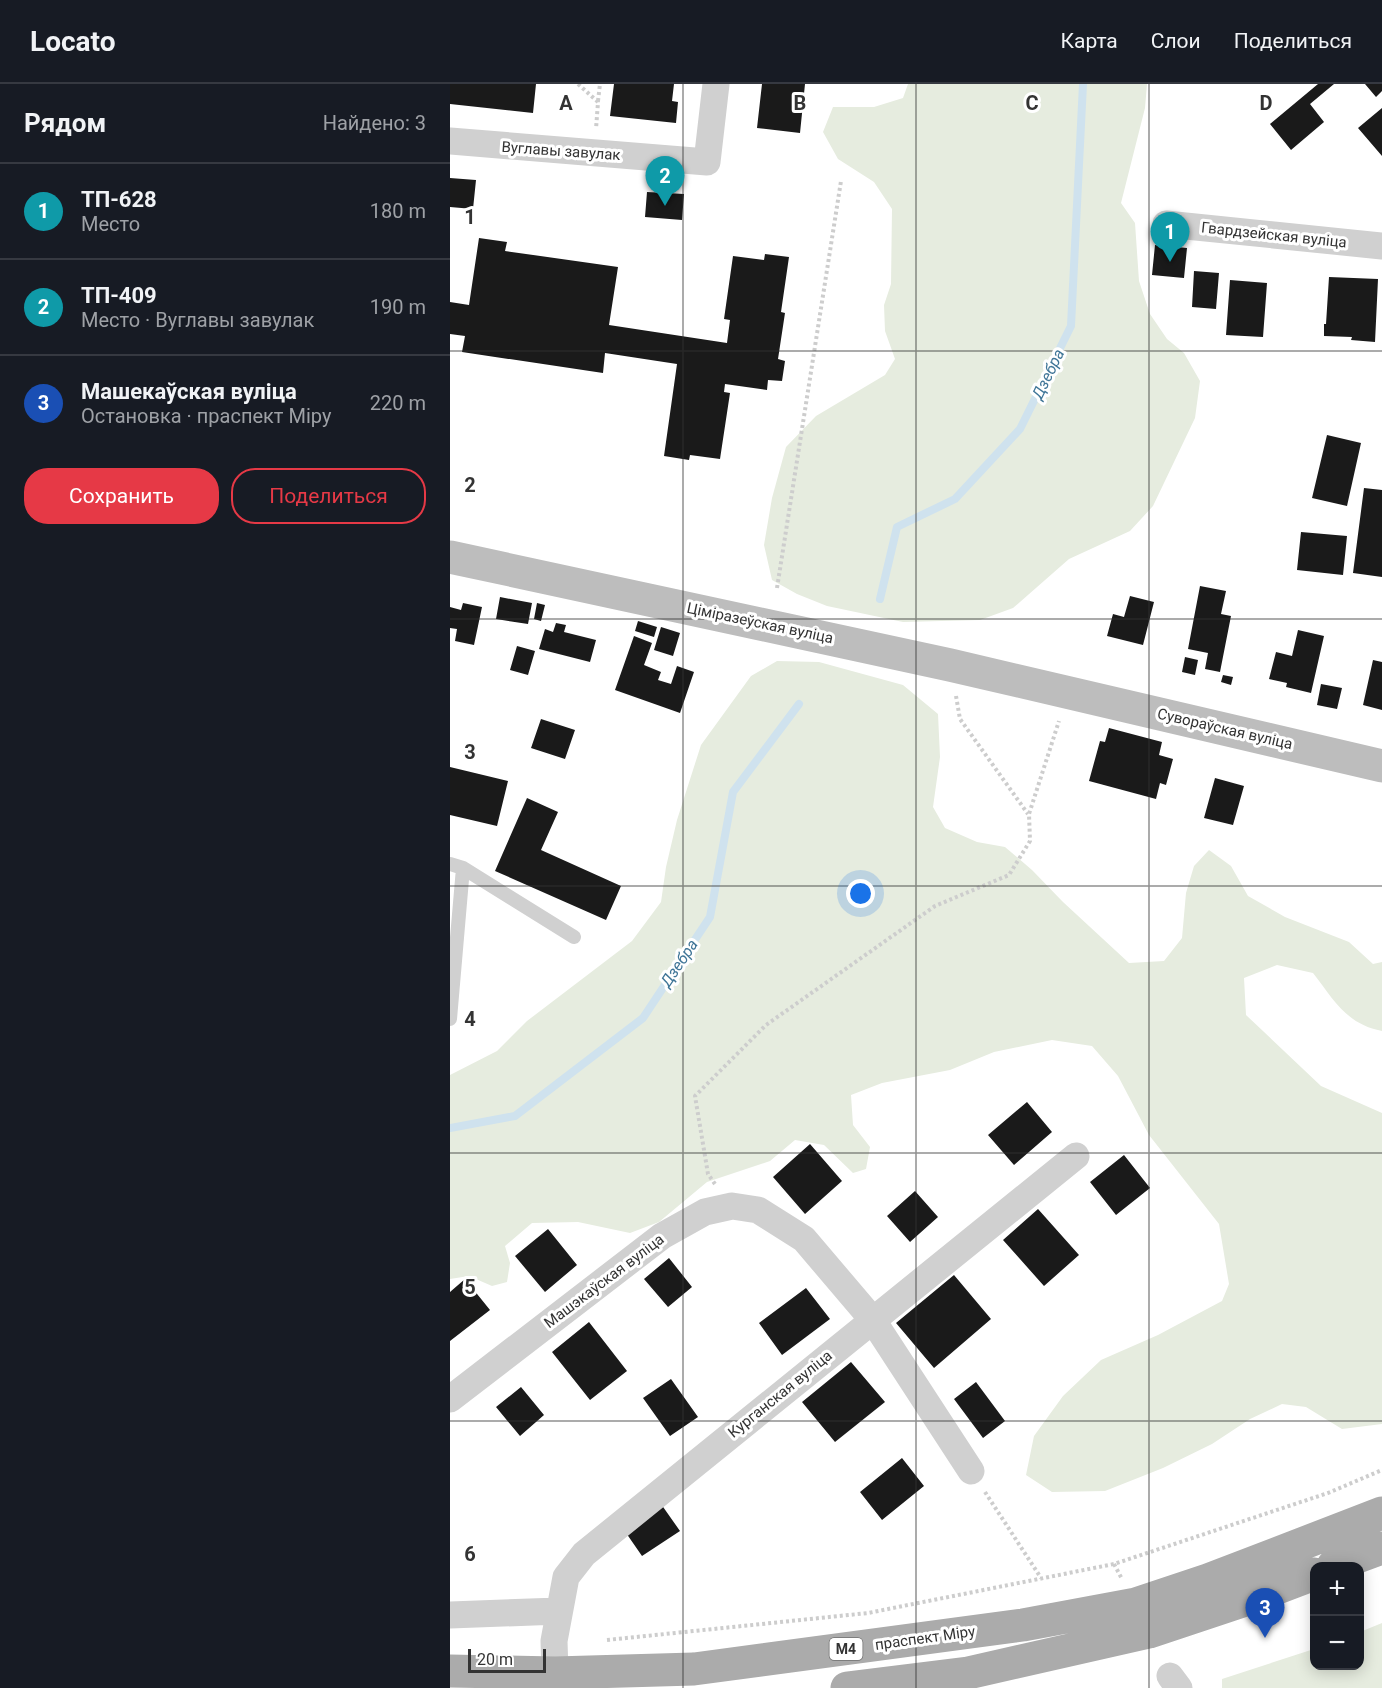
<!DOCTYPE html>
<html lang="ru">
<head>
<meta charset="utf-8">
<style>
	body { margin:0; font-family:Roboto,sans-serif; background:#20242c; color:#f1f3f6 }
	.controls { position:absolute; right:18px; bottom:18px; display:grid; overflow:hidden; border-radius:12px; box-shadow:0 3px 15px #0003 }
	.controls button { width:54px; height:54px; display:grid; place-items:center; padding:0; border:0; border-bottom:2px solid #363941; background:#171b24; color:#f1f3f6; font:30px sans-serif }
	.scale { position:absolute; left:18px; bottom:15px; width:78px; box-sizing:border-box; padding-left:6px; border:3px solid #333; border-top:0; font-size:16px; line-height:21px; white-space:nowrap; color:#333; -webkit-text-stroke:4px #fff; paint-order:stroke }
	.you { position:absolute; left:411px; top:810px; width:21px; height:21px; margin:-15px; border:4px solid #fff; border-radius:50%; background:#1a73e8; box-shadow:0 0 0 9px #1a73e833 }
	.badge { display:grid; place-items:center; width:39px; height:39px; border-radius:50%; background:#e63946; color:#fff; font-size:20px; font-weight:700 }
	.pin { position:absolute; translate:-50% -50px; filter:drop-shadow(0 2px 3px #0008) }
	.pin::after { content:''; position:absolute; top:32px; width:21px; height:18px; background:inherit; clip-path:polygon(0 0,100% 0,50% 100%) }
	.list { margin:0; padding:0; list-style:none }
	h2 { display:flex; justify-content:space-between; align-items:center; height:78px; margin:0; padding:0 24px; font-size:26px }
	h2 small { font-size:20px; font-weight:400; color:#9ea1a6 }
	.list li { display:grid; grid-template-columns:39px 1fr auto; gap:18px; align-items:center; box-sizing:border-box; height:96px; padding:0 24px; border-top:2px solid #363941 }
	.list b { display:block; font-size:22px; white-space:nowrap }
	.list p { margin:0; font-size:20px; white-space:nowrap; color:#9ea1a6 }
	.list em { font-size:20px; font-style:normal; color:#9ea1a6 }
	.actions { display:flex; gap:12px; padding:18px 24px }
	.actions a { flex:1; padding:14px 0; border:2px solid #e63946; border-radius:24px; text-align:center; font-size:21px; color:#e63946 }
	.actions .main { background:#e63946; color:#fff }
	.map { position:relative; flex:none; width:932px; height:1604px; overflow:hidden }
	header { display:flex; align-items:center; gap:36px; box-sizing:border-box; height:84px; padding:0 30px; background:#171b24; border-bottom:2px solid #363941 }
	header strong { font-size:28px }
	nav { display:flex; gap:33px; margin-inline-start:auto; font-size:21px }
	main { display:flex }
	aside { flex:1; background:#171b24 }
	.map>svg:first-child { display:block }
</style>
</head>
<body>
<header>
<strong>Locato</strong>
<nav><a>Карта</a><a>Слои</a><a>Поделиться</a></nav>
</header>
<main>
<aside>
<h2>Рядом<small>Найдено: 3</small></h2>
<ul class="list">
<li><span class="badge" style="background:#0f9aa8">1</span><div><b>ТП-628</b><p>Место</p></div><em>180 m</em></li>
<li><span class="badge" style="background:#0f9aa8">2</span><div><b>ТП-409</b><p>Место · Вуглавы завулак</p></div><em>190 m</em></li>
<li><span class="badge" style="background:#1a4fb4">3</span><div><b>Машекаўская вуліца</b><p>Остановка · праспект Міру</p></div><em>220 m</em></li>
</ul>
<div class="actions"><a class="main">Сохранить</a><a>Поделиться</a></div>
</aside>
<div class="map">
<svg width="932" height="1604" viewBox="0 0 932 1604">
	<rect width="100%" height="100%" fill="#fff"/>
	<path fill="#e6ecdf" d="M458 0H697L695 24 671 119 685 139 689 197 700 230 717 255 734 269 750 297 745 334 703 422 680 447 619 475 563 524 530 536 453 538 377 522 347 510 322 496 314 461 322 414 336 363 366 332 435 291 445 275 435 247 434 221 441 200 442 125 424 98 388 75 373 48 383 23H424L453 14Z
		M327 577 369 578 453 601 488 630 490 673 483 723 495 744 527 758 555 763 582 786 613 818 679 879 714 877 732 854 736 809 744 782 759 766 781 782 798 812 835 833 899 858 923 880 932 878V947C896 940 884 916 863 889L827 881 794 894 796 931 871 1002 932 1029V1340L892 1345 856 1323 832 1320 800 1335 762 1360 713 1384 655 1407 602 1408 576 1391 584 1352 613 1312 651 1276 708 1251 772 1217 779 1200 769 1140 699 1051 668 992 642 962 602 956 544 968 500 986 432 999 401 1011 403 1041 420 1063 416 1085 403 1089 374 1061 345 1056 320 1077 257 1098 209 1138 180 1149 128 1138 82 1139 55 1162 60 1179 57 1198 42 1202 19 1192 0 1195V991L47 967 77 937 182 857 211 818 216 783 227 736 251 661 301 592Z
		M932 1539V1604H772V1595L864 1565V1582H910V1548Z"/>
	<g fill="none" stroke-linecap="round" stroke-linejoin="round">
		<path stroke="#cfe2ee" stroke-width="8" d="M430 515 447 443 505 415 570 345 621 242 633 0
			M0 1044 65 1032 193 934 260 833 283 708 349 620"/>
	</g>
	<path fill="#1a1a1a" d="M0 0H86L83 29 0 20Z
		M164 0H224L222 17 228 18 226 39 160 32Z
		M312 0H355L350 49 307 44Z
		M868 0H884L860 20 874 38 841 66 820 40Z
		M915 0H932V7L926 13Z
		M932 24V72L908 44Z
		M0 94 26 96 23 125 0 123Z
		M197 108 234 110 232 136 195 133Z
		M29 154 57 158 55 167 168 183 159 241 277 259 280 236 274 235 283 172 314 176 315 170 339 173 331 228 335 229 328 275 335 277 332 297 318 296 317 306 275 300 274 308 280 309 270 375 240 371 239 376 214 372 227 280 155 269 153 289 12 268 15 252 0 250V218L19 221Z
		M705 161 737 164 734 194 702 191Z
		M744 187 769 189 766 225 742 223Z
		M879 193 928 195 925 258 901 256 902 253 874 252V240H876Z
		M780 196 817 199 813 253 776 251Z
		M877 351 911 359 897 422 862 414Z
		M914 404 932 406V493L903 489Z
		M851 448 897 452 893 491 847 486Z
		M750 502 776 507 771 530 781 532 770 588 755 585 758 569 738 565Z
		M680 512 704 518 693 561 657 552 663 530 674 533Z
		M50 513 82 519 78 540 46 535Z
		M13 519 32 523 24 561 5 557 7 545 0 544V523L11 526Z
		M87 519 95 521 91 537 84 535Z
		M188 537 207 543 204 553 185 547Z
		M106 539 116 541 114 548 146 556 140 578 89 565 95 545 103 548Z
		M211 543 230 549 223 572 204 566Z
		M848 546 874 552 861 609 836 603 837 599 819 595 826 568 842 572Z
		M184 552 202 559 194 581 211 588 208 596 221 600 227 582 244 588 230 629 165 606Z
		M67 562 85 567 78 591 60 586Z
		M735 573 748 576 745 591 732 588Z
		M923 576 932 578V626L913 621Z
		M773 591 783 593 781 601 771 598Z
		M871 600 892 604 887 625 867 621Z
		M91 635 125 646 115 675 81 664Z
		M659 644 712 658 709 671 723 675 716 701 710 699 706 715 639 697 650 657 655 658Z
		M0 683 58 697 47 742 0 731Z
		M765 694 794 702 783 741 754 734Z
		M77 714 108 728 91 766 171 802 156 836 45 787Z
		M577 1018 602 1048 564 1081 538 1051Z
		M360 1060 392 1097 355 1130 323 1093Z
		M674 1071 700 1104 666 1131 640 1098Z
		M465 1107 488 1133 460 1158 437 1132Z
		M588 1125 629 1171 594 1202 553 1156Z
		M98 1145 127 1181 95 1208 65 1172Z
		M219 1174 242 1203 218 1223 194 1195Z
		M504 1191 541 1235 484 1284 446 1239Z
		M15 1195 40 1226 0 1257V1208Z
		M356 1204 380 1235 332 1271 309 1239Z
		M139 1238 177 1287 140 1316 102 1268Z
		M401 1278 435 1318 385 1358 352 1318Z
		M221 1295 248 1333 220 1352 193 1314Z
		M526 1298 555 1337 533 1354 504 1315Z
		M71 1303 94 1331 70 1352 46 1323Z
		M452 1374 474 1402 432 1436 410 1408Z
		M211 1420 230 1447 192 1472 174 1446Z"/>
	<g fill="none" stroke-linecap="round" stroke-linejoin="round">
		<path stroke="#cdcdcd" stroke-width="4" stroke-dasharray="3 3" stroke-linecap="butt" d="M128 0 148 18 146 45
			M148 17 150 0
			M327 504 391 97
			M506 612 510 635 578 730
			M265 1100 258 1090 245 1012 316 941 485 822 559 791 580 757 579 730 609 637
			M535 1408 591 1494
			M664 1480 672 1495
			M157 1556 418 1529 664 1480 878 1409 932 1386"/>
		<path stroke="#d0d0d0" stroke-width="14" d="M0 780 13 784 124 853
			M0 935 13 784"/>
		<path stroke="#d0d0d0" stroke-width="27" d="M0 57 257 78 266 0
			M716 140 932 162
			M0 1315 212 1152 255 1128 282 1122 308 1126 354 1155 422 1235 521 1387
			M0 1531 109 1527
			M105 1589 104 1557 116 1493 134 1470 626 1072
			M720 1592 729 1604"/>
		<path stroke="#bdbdbd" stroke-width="33" d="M0 473 500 581 932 682"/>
		<path stroke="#ababab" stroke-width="33" d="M883 1482 932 1464
			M0 1587 105 1589 244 1585 573 1541 686 1520 758 1496 932 1429
			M397 1604 518 1589 699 1548 801 1514 864 1490"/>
	</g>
	<path fill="none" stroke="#333" stroke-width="1.5" stroke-opacity="0.55" d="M233 0V1604M466 0V1604M699 0V1604M0 267H932M0 535H932M0 802H932M0 1069H932M0 1337H932"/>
	<g text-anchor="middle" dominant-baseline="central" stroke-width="6" stroke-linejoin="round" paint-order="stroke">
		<rect fill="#fff" stroke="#707070" stroke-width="1.5" x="379.5" y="1554" width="33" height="22" rx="4.5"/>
		<g font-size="14" font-weight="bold" fill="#333">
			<text x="396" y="1565">М4</text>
		</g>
		<g font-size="15" fill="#333" stroke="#fff">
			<text transform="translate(111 67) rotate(4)">Вуглавы завулак</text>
			<text transform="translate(824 151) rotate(6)">Гвардзейская вуліца</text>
			<text transform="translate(310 539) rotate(12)">Ціміразеўская вуліца</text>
			<text transform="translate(775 645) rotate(13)">Сувораўская вуліца</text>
			<text transform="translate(154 1197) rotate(-37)">Машэкаўская вуліца</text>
			<text transform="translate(330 1310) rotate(-39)">Курганская вуліца</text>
			<text transform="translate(475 1554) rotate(-8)">праспект Міру</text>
		</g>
		<g font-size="16" font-style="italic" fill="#3f7597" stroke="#fff">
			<text transform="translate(598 290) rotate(-64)">Дзебра</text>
			<text transform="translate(229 879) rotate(-56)">Дзебра</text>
		</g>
	</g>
	<g font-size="20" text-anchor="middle" font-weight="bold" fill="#333" stroke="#fff" stroke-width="6" stroke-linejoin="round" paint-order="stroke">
		<text x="116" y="26">A</text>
		<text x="350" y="26">B</text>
		<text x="582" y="26">C</text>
		<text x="816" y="26">D</text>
		<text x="20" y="140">1</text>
		<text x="20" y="408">2</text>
		<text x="20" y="675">3</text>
		<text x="20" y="942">4</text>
		<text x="20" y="1210">5</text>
		<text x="20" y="1477">6</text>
	</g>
</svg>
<div class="controls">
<button>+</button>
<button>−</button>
</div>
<div class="scale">20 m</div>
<div class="you"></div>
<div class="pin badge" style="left:720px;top:178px;background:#0f9aa8">1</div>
<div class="pin badge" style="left:215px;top:122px;background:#0f9aa8">2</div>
<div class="pin badge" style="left:815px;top:1554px;background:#1a4fb4">3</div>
</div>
</main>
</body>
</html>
